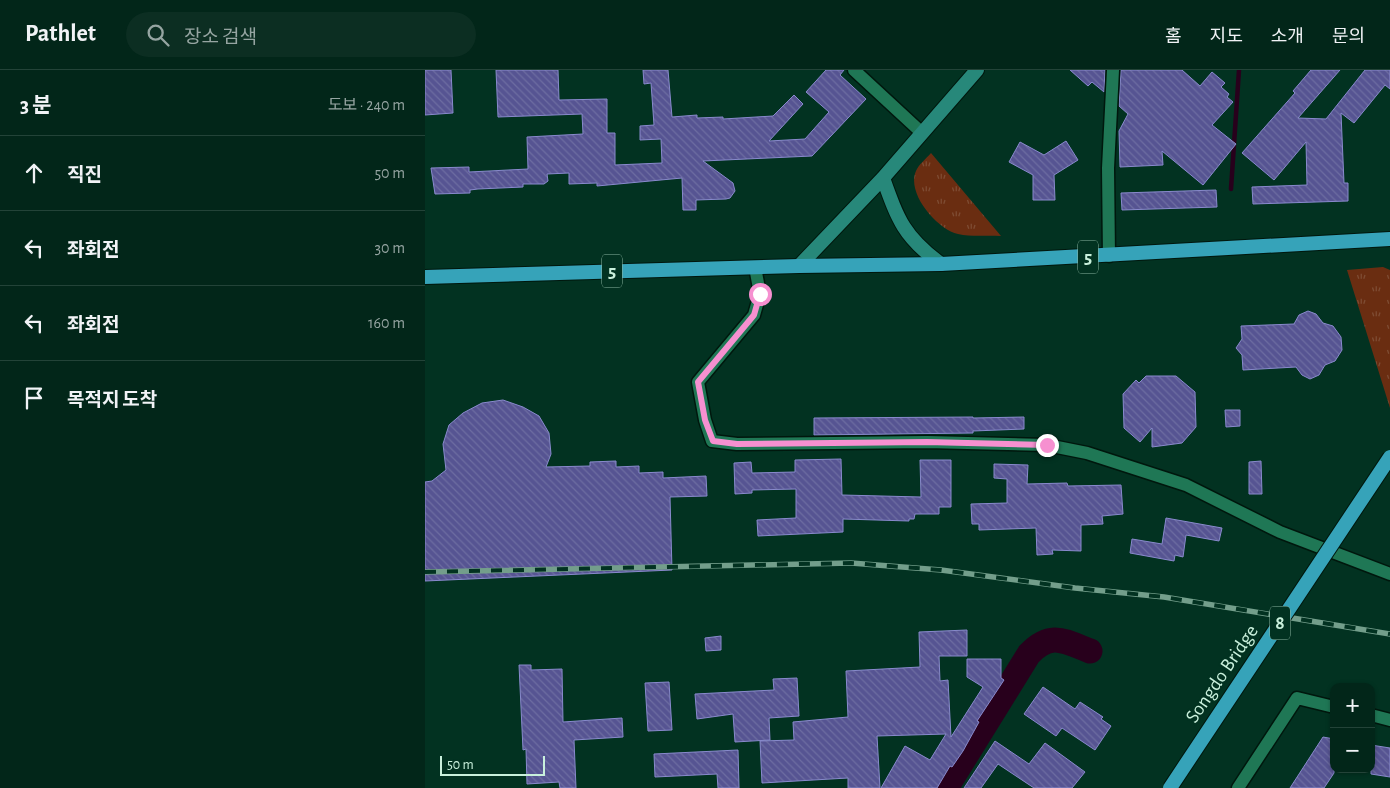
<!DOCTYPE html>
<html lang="ko">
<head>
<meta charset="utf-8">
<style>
	body { margin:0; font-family:"Alegreya Sans","Noto Sans KR",sans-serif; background:#0c2e22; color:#f1f3f6 }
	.controls { position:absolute; right:15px; bottom:15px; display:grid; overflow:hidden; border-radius:10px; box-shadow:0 1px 4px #0004 }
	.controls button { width:45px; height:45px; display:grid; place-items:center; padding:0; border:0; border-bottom:1px solid #234338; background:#022619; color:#f1f3f6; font:25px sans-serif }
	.scale { position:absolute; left:15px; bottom:12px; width:105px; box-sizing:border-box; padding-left:5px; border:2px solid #c9f0dc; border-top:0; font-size:14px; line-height:18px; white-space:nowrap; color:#c9f0dc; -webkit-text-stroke:4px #023221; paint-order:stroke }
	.stop { position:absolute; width:15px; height:15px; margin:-11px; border:4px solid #f690d0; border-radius:50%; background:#fff }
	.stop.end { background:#f690d0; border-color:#fff; box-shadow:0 1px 5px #0008 }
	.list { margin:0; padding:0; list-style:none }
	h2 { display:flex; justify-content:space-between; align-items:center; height:65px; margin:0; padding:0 20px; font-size:21px }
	h2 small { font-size:16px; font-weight:400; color:#96a5a2 }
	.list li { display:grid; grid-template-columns:32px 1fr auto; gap:15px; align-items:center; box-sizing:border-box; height:75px; padding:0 20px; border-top:1px solid #234338 }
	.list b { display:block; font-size:19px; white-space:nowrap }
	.list em { font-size:16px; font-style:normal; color:#96a5a2 }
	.icon { flex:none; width:28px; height:28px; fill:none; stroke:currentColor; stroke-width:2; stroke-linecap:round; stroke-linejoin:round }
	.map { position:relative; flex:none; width:965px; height:718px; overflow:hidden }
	header { display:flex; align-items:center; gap:30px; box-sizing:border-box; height:70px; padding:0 25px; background:#022619; border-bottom:1px solid #234338 }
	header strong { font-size:24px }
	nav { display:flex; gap:28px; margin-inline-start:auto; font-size:18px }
	.search { width:350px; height:45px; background:#0c2e22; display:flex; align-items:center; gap:12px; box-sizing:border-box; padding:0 18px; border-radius:28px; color:#96a5a2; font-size:19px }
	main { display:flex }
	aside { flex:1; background:#022619 }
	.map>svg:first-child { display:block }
</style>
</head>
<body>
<header>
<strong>Pathlet</strong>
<div class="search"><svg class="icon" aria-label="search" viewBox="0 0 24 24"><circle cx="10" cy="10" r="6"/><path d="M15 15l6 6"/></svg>장소 검색</div>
<nav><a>홈</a><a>지도</a><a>소개</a><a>문의</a></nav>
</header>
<main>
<aside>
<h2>3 분<small>도보 · 240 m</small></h2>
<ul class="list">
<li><svg class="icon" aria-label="ahead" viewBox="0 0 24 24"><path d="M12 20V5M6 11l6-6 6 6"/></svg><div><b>직진</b></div><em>50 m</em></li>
<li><svg class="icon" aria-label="left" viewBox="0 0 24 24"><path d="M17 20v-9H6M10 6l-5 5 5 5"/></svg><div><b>좌회전</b></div><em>30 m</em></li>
<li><svg class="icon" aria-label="left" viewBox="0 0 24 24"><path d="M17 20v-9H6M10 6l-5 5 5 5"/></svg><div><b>좌회전</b></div><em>160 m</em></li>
<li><svg class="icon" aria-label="arrive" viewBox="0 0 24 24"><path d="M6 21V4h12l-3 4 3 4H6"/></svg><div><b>목적지 도착</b></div></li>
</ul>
</aside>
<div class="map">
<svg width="965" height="718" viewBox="0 0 965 718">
	<defs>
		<pattern id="grass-tufts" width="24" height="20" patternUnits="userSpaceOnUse" patternTransform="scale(1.25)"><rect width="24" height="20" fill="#6a2d11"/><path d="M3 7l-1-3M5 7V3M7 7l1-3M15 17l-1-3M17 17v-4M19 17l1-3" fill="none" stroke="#7e4c33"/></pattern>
		<pattern id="building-back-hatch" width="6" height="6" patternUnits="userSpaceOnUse" patternTransform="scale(1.25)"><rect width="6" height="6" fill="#565492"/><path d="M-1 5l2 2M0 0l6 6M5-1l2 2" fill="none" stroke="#6d6da1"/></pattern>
	</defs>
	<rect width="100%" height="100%" fill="#023221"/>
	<path fill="url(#grass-tufts)" d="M506 83 576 166C562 165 546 167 533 164 512 159 481 123 491 101 494 94 501 89 506 83Z
		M958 197 965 200V338L922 200Z"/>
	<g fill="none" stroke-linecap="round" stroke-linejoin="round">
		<path stroke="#28001c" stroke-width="4.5" d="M806 119 814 0"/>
		<path stroke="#28001c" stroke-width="25" d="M521 718 604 584C626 561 639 571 665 581"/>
	</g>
	<path fill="url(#building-back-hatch)" stroke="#898acd" d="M0 0H26L28 43 0 45Z
		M71 0H133L134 30 182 29V63H190V95L237 93 236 69 215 70V56L229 55 226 13 219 14 218 0H243L247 47 272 45V48L298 47V49L348 46 369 25 378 34 344 71 380 69 404 42 381 22 401 0H419L415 5 441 29 387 86 278 91 308 113 310 121 305 128 301 129 271 130V140H258L257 108 172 116V113L144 114V103L122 104 123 111 119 114H98V117L53 119 45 120V123L10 124 6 98 44 97V102L103 99 102 67 158 64 157 44 73 47Z
		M645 0H680L679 22 667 12 663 16Z
		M696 0H757L775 16 787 2 800 13 796 17 804 24 802 27 808 32 787 55 811 74 778 115 737 81 738 95 695 97 694 61 703 44 694 36Z
		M886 0H915L873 48 901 49 940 0H965V19L960 15 929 53 916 43 919 113H923V131L828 134 827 117 882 115 881 72 849 110 817 83 870 23 868 21Z
		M641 71 653 90 629 105 630 130H608V105L584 92 595 72 619 85Z
		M791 120 792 137 697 140 696 123Z
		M883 241 891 244 898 253 908 256 916 267 917 280 910 291 900 295 894 305 885 309 877 305 871 297 818 300 817 285 811 278 817 269 816 256 869 254 874 245Z
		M721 306H751L770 322 771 357 757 373 727 377V358L715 372 699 358 698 324 711 310 714 313Z
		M78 330 98 337 114 346 124 363 126 384 121 397 165 396V392L191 391V397L214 396V403L238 402V408L281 406 282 426 245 427 247 500 0 511V412L7 411 21 400 18 374 24 355 38 343 57 333Z
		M800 340H815V356L801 357Z
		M548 347V348L599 347V359L548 361V363L389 365V348Z
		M416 389 417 425 496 427 495 390H526V437H514V444H490L489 449H484V451L418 449V462L333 466 332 450 371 448V419L327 420V423L310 424 309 393 326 392 327 403 370 402V390Z
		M836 391 837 424H824V392Z
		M569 394 603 395 602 414 642 413 643 416 696 415 698 444 677 446 678 454 656 455V481L627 480 628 484 612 485 611 458 554 460V454H547L546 434 582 433V409L569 408Z
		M741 448 797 458 794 471 761 465 758 487 750 485 749 491 705 483 707 469 737 474Z
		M542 560V586H514L515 611 523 610 526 667 558 617 542 607V589H576V608L579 610 552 651 554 652 538 681 527 697 525 696 512 718H456L480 676 505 690 521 664 452 666 455 718H423V708L337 713 335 671 369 670 368 652 423 647 421 601 495 597 494 562Z
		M296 566V580L281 581 280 568Z
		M94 595H106V600L137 599 138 652 197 648 198 667 149 670 151 718H135L134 712 102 714 101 679 98 680Z
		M372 608 374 646 344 648 345 670 310 672 308 644 272 649 270 624 349 620 348 609Z
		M244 612 247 660 223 661 220 613Z
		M618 617 650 639 655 632 678 647 676 649 686 656 670 680 637 658 631 666 599 644Z
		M898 667 909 669V703L899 718H865Z
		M570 671 604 694 620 673 660 702 647 718H609L573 694 556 718H539Z
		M946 675 965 678V707L946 704Z
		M313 680 314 718H293L292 704 230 707 229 684Z"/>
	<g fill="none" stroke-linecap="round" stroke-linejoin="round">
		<g stroke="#00170d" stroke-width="15">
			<path id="minor" d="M429 0 496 62
				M684 186 683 98 688 0
				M330 197 335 224 329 245 273 312 280 350 287 371 312 374 502 372 622 375 662 383 761 415 855 462 965 504
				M946 645 965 650
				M813 718 872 628 909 637"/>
		</g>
		<g stroke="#00170d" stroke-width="16">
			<path id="secondary" d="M458 108C473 150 479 167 516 194
				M374 196 458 108 552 0"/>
		</g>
		<g stroke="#00170d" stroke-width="16">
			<path id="trunk" d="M0 207 374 196 516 194 965 169"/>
		</g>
		<use href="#minor" stroke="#1f7755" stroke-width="12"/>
		<use href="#secondary" stroke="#27887a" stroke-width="14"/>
		<use href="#trunk" stroke="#36a3b9" stroke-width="14"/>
		<g stroke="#739e8b" stroke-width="5.5">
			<path id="rail" d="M0 502 426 493 516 500 650 518 739 527 965 564"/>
		</g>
		<use href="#rail" stroke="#023221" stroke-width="4" stroke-dasharray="11" stroke-linecap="butt"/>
		<g stroke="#00170d" stroke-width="16" stroke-linecap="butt">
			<path id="trunk-bridge" d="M745 718 965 387"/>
		</g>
		<use href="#trunk-bridge" stroke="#36a3b9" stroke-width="14"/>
	</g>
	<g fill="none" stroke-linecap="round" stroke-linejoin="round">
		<path stroke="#f690d0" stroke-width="6" d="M335 224 329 245 273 312 280 350 288 371 312 374 502 372 622 375"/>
	</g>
	<g text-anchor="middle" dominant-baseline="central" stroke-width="4" stroke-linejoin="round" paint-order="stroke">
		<g fill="#023221" stroke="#8db7a4" stroke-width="1">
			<rect x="653" y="170.5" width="20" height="33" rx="4"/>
			<rect x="177" y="184.5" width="20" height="33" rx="4"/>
			<rect x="845" y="536.5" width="20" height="33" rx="4"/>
		</g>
		<g font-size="19" font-weight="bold" fill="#c9f0dc">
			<text x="663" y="187">5</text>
			<text x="187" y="201">5</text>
			<text x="855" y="553">8</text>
		</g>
		<g font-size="20" fill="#c9f0dc" stroke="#023221">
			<text transform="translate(797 604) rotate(-56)">Songdo Bridge</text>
		</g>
	</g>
</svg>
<div class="controls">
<button>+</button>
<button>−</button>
</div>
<div class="scale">50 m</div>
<div class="stop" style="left:335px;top:224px"></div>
<div class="stop end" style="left:622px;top:375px"></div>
</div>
</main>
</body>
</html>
